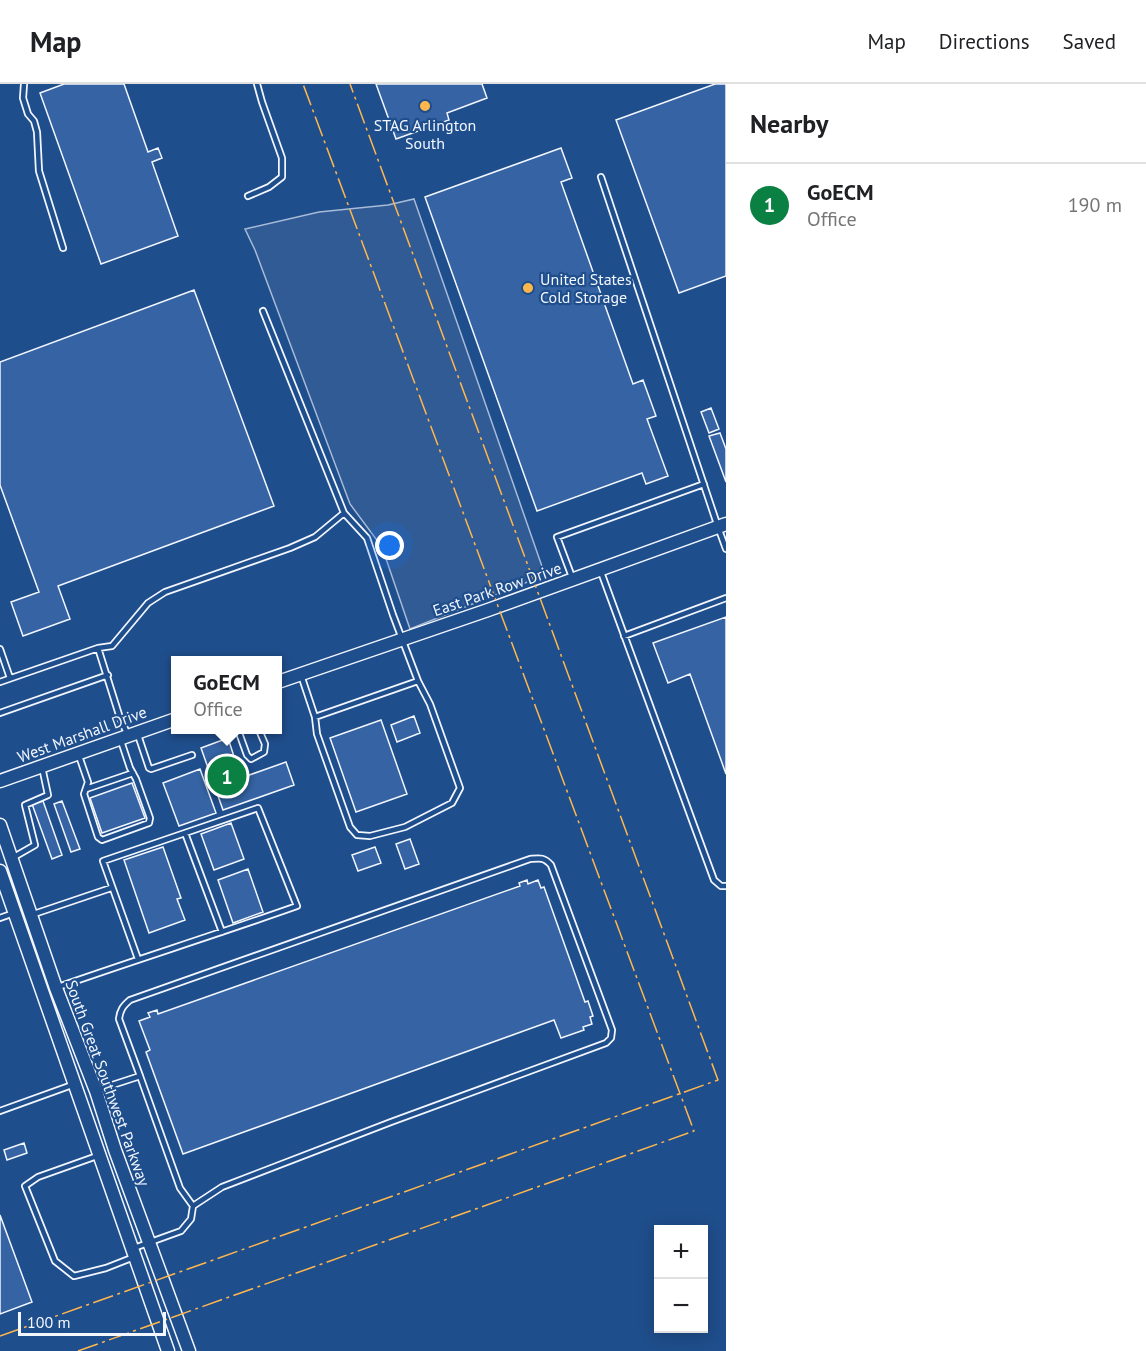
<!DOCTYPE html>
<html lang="en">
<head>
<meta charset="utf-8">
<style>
	body { margin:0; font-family:"PT Sans",sans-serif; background:#f6f6f6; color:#202124 }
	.controls { position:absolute; right:18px; bottom:18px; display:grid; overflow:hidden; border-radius:0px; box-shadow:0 3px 15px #0003 }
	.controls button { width:54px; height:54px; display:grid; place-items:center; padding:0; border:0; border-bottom:2px solid #e0e0e0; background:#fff; color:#202124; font:30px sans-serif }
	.scale { position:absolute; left:18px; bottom:15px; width:148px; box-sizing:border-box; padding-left:6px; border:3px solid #f2f6ff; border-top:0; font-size:16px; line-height:21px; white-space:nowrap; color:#f2f6ff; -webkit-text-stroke:4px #1f4e8c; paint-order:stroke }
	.you { position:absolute; left:390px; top:462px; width:21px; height:21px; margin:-15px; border:4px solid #fff; border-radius:50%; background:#1a73e8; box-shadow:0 0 0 9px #1a73e833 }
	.badge { display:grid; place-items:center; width:39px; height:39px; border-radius:50%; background:#0b8043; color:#fff; font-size:20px; font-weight:700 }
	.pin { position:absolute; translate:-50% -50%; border:3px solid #fff; box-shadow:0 2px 6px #0006 }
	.popup { position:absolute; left:171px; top:572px; width:111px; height:78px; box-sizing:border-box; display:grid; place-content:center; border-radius:0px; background:#fff; filter:drop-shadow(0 2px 4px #0005); font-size:20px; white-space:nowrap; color:#757577 }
	.popup b { font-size:22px; color:#202124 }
	.popup::after { content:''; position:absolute; left:50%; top:100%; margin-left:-12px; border:12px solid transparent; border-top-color:#fff }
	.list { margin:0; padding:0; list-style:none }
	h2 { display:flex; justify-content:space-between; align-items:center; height:78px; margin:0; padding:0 24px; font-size:26px }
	h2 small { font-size:20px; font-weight:400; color:#757577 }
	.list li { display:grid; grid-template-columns:39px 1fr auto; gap:18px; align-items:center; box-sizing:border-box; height:84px; padding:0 24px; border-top:2px solid #e0e0e0 }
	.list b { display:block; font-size:22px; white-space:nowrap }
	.list p { margin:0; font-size:20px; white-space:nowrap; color:#757577 }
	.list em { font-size:20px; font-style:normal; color:#757577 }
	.map { position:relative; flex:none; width:726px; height:1267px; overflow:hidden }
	header { display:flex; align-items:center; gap:36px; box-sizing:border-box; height:84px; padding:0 30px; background:#fff; border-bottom:2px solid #e0e0e0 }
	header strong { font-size:28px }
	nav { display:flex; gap:33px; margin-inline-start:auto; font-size:21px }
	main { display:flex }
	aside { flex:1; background:#fff }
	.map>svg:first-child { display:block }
</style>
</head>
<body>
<header>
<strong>Map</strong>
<nav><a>Map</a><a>Directions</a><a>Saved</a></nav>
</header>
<main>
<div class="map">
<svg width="726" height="1267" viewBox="0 0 726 1267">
	<rect width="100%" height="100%" fill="#1f4e8c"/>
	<path fill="#305b95" stroke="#a8bbd7" stroke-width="1.5" d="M414 115 545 491 410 545 382 463 350 420 255 166 245 145 319 128 388 121Z"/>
	<path fill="#3563a3" stroke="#f2f6ff" stroke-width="1.5" d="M64 0H124L148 68 158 64 162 74 152 78 178 152 101 180 40 9Z
		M376 0H483H482L487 14 447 29 449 36 396 55Z
		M715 0H726V192L679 209 616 36Z
		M561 64 572 94 561 98 633 300 643 296 656 332 647 335 668 392 646 400 642 389 537 427 425 113Z
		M194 206 274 422 58 502 70 535 23 552 11 518 39 508 0 401V278Z
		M711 324 719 345 709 349 701 328Z
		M720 349 726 365V398L709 352Z
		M726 533V690L690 590 668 599 653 559Z
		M414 632 420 649 397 658 391 641Z
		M381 636 407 710 356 728 330 654Z
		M228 654 241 694 286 678 294 701 223 726 201 664Z
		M200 685 216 729 179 742 163 699Z
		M132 699 145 734 102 749 90 714Z
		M43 717 62 771 52 775 32 720Z
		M62 717 80 765 71 768 54 720Z
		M231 739 244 775 214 786 201 750Z
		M410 755 419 780 405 785 396 760Z
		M163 763 181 814 177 815 185 836 149 849 124 776Z
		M375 763 381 779 358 787 352 771Z
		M248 785 263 828 233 839 218 796Z
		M527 796 528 800 538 796 541 804 544 803 585 918 588 917 593 932 590 933 592 940 583 943 584 946 561 954 554 936 183 1070 146 968 150 966 139 937 150 933 148 929 157 926 158 930 520 802 519 799Z
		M24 1059 27 1069 7 1076 4 1066Z
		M0 1131 32 1218 0 1230Z"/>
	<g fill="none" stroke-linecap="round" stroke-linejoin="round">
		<g stroke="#f2f6ff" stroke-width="8">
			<path id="lane" d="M24 0 23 14 28 30 34 37 37 48 39 87 63 164
				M601 93 718 443 726 465
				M248 112 269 103 282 93V74L262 18 257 0
				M263 227 344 429
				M601 488 714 796 721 802H726
				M572 493 557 453 704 400
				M624 552 726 514
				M98 564 120 634 127 649
				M0 565 10 594
				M0 598 98 564 112 562 148 519 165 508 290 464 315 453 344 429 367 454 393 531 418 597 315 633 301 591
				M0 629 108 591
				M315 633 317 650 350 743 357 751 370 752 405 743 452 719 460 704 430 620 418 597
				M238 646 247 671 251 675 264 668 265 660 259 646
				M138 651 149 684 151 685 192 671
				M79 672 88 698 84 710 98 753 102 756 149 739 150 734 136 695 130 684 121 657
				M86 705 133 689
				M14 773 35 761 25 721 48 711 42 683
				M31 831 111 804
				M0 834 14 829
				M138 875 103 777 185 749 222 848
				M58 903C138 875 218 850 297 822L258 724 185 749
				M140 992 119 935C120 926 123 922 130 916L530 775C540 774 544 773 551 781L612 946 611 954 606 959 391 1038 222 1103 193 1122
				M97 1006 140 992 180 1104 193 1122 191 1135 181 1147 134 1164
				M0 1027 72 1001
				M97 1072 38 1093 25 1102 55 1177 74 1192 106 1184 134 1173"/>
		</g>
		<g stroke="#f2f6ff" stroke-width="15">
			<path id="secondary" d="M278 598 488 526 726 440
				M0 697 176 635
				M0 741 56 904 96 1007 115 1066 189 1267
				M0 787 168 1267"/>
		</g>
		<use href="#lane" stroke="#1f4e8c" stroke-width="4.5"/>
		<use href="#secondary" stroke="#1f4e8c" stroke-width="12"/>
		<path stroke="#ffb74d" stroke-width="1.5" stroke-dasharray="21 4.5 3 4.5" stroke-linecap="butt" d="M0 1252 718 996 350 0
			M78 1267 694 1047 303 0"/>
	</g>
	<g fill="#ffb74d" stroke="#1f4e8c" stroke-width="2">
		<circle cx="425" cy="22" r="6"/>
		<circle cx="528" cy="204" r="6"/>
	</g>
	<g text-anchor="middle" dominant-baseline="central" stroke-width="4.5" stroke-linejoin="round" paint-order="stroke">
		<g font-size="16" fill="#f2f6ff" stroke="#1f4e8c">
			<text x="425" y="41">STAG Arlington<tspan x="425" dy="18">South</tspan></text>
			<text x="540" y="195" text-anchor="start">United States<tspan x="540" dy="18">Cold Storage</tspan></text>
		</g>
		<g font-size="16" fill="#f2f6ff" stroke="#1f4e8c">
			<text transform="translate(497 505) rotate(-19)">East Park Row Drive</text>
			<text transform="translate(82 650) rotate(-20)">West Marshall Drive</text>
			<text transform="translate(108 999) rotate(70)">South Great Southwest Parkway</text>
		</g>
	</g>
</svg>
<div class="controls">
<button>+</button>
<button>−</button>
</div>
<div class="scale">100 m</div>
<div class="you"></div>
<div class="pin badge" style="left:227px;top:692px">1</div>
<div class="popup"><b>GoECM</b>Office</div>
</div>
<aside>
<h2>Nearby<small></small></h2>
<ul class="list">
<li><span class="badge">1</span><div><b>GoECM</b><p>Office</p></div><em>190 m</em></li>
</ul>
</aside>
</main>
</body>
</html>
